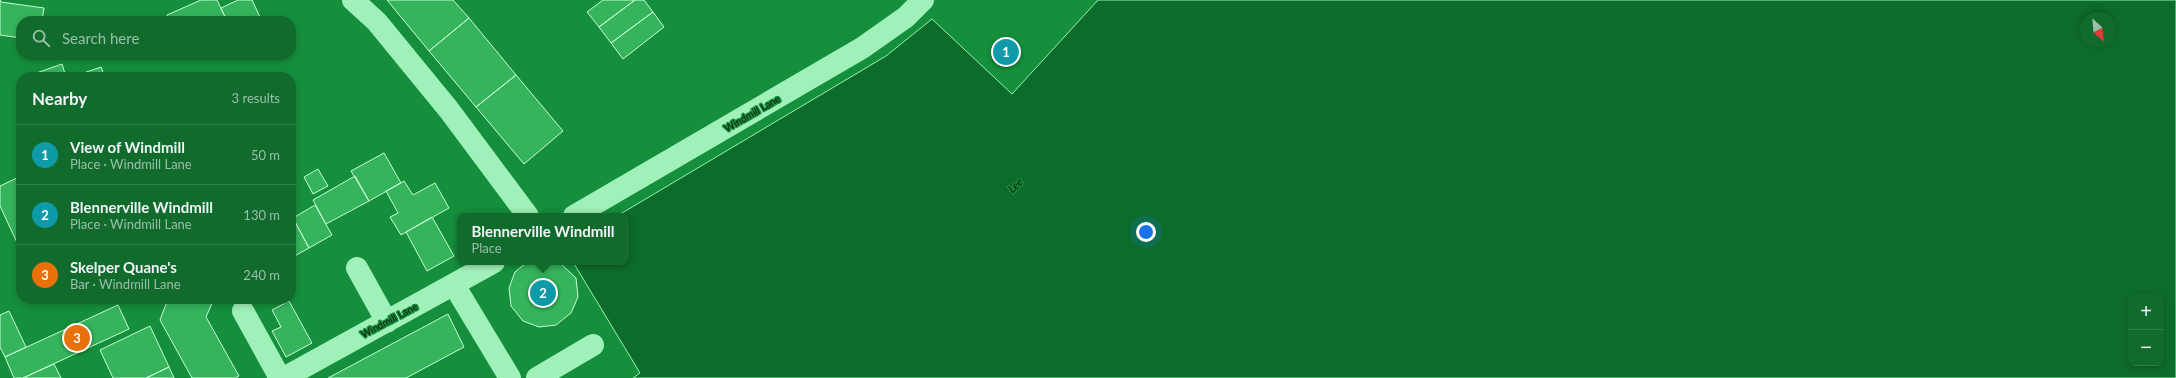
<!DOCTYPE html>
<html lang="en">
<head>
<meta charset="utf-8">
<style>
	body { margin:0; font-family:Lato,sans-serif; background:#197035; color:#f1f3f6 }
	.controls { position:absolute; right:12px; bottom:12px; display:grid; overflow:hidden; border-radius:8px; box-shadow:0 2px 6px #0003 }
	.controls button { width:36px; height:36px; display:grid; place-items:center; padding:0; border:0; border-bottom:1px solid #307e49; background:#106b2d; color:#f1f3f6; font:20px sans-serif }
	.compass { position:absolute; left:2080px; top:12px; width:36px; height:36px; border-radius:50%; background:#106b2d; box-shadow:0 2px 6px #0003; rotate:154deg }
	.you { position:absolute; left:1146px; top:232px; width:14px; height:14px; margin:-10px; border:3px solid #fff; border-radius:50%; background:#1a73e8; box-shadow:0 0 0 6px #1a73e833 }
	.badge { display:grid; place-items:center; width:26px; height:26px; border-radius:50%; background:#95b2f1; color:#fff; font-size:13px; font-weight:700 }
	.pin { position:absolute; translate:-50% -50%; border:2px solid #fff; box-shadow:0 1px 4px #0006 }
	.popup { position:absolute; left:457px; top:213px; width:172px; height:52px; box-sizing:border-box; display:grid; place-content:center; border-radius:8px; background:#106b2d; filter:drop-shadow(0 1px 3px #0005); font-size:13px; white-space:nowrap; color:#9cbfaa }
	.popup b { font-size:15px; color:#f1f3f6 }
	.popup::after { content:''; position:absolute; left:50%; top:100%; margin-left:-8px; border:8px solid transparent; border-top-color:#106b2d }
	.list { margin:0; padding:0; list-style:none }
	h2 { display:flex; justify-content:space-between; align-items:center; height:52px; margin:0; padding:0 16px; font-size:17px }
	h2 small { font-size:13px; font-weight:400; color:#9cbfaa }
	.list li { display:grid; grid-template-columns:26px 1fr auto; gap:12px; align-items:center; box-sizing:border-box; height:60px; padding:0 16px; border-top:1px solid #307e49 }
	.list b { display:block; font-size:15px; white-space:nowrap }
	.list p { margin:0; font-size:13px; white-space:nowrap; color:#9cbfaa }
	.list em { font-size:13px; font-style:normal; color:#9cbfaa }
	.icon { flex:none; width:22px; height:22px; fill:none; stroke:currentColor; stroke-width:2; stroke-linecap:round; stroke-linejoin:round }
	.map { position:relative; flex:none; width:2176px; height:378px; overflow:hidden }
	.search { position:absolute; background:#106b2d; box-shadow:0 2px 6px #0003; left:16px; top:16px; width:280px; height:44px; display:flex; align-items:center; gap:10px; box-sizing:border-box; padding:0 14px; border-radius:16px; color:#9cbfaa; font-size:15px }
	.panel { position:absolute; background:#106b2d; box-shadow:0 2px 6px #0003; left:16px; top:72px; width:280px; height:232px; border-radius:16px }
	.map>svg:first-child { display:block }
</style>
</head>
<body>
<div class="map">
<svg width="2176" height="378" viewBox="0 0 2176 378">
	<rect width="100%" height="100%" fill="#158f3c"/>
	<path fill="#0d6c2c" stroke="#92f4af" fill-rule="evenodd" d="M1098 0H2176V378H633L640 373 573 262H626V216H617L886 56 932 19 1012 94ZM2086 18H2110V42H2086ZM2131 297H2161V363H2131Z"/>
	<path fill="#35b45c" stroke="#c7fcd7" d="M0 0 1 2 44 8 42 21H21V38L0 35Z
		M201 0H217L227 21H170L167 15Z
		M238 0H252L260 17 251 21H227L221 8Z
		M387 0H453L469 18 429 51Z
		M603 0H635L599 27 587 12Z
		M635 0H644L653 12 611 43 599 27Z
		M653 12 664 27 623 59 611 43Z
		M469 18 516 75 476 107 429 51Z
		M62 64 66 77H25Z
		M101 67 105 77H72Z
		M516 75 563 131 524 164 476 107Z
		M384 153 401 183 369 201 351 171Z
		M318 169 328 186 313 194 304 177Z
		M21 176V249H20L0 206V186Z
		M355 176 369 201 326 224 313 200Z
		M404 181 413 195 435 183 449 208 401 235 390 217 398 213 386 191Z
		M315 205 332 235 309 248 293 218Z
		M432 217 454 256 427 271 406 232Z
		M293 218 309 248 291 258V219Z
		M527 262H559L576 278 578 297 571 313 556 325 539 327 523 321 511 306 509 288 515 272Z
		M168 299H214L206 317 239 376 235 378H192L160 320Z
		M289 301 312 343 286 357 272 331 281 327 272 310Z
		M118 305 129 329 23 378H14L5 357Z
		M9 311 26 347 5 357 0 347V315Z
		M448 314 464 347 406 378H328Z
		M150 326 169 367 146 378H113L100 350Z
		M54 364 61 378H23Z
		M169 367 174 378H146Z"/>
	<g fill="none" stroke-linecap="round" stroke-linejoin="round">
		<path stroke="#a0f1b9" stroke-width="22" d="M353 0 377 22 449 110 528 216
			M574 216 862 48 906 17 923 0
			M357 268 387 322
			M454 285 510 378
			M243 311 280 378
			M284 378 494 262
			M537 378 593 345"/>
	</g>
	<g text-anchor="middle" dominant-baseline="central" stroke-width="3" stroke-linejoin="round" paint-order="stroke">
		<g font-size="10" fill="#111" stroke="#158f3c">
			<text transform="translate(752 113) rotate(-30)">Windmill Lane</text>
			<text transform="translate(389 320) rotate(-28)">Windmill Lane</text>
		</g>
		<g font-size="11" font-style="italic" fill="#111" stroke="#158f3c">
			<text transform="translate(1015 185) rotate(-44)">Lee</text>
		</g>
	</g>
</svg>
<div class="controls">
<button>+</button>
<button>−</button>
</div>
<svg class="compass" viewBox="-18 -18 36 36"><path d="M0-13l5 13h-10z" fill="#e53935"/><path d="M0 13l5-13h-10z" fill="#9cbfaa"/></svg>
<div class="you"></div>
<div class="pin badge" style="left:1006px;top:52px;background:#0f9aa8">1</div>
<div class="pin badge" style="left:543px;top:293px;background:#0f9aa8">2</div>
<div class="popup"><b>Blennerville Windmill</b>Place</div>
<div class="pin badge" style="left:77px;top:338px;background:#e8710a">3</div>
<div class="search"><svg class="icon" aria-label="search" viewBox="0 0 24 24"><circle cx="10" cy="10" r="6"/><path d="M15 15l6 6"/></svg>Search here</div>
<section class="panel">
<h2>Nearby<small>3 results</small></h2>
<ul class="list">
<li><span class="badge" style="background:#0f9aa8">1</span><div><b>View of Windmill</b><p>Place · Windmill Lane</p></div><em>50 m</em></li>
<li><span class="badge" style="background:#0f9aa8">2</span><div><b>Blennerville Windmill</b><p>Place · Windmill Lane</p></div><em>130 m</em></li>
<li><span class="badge" style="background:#e8710a">3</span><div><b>Skelper Quane's</b><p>Bar · Windmill Lane</p></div><em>240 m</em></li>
</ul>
</section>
</div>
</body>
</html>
